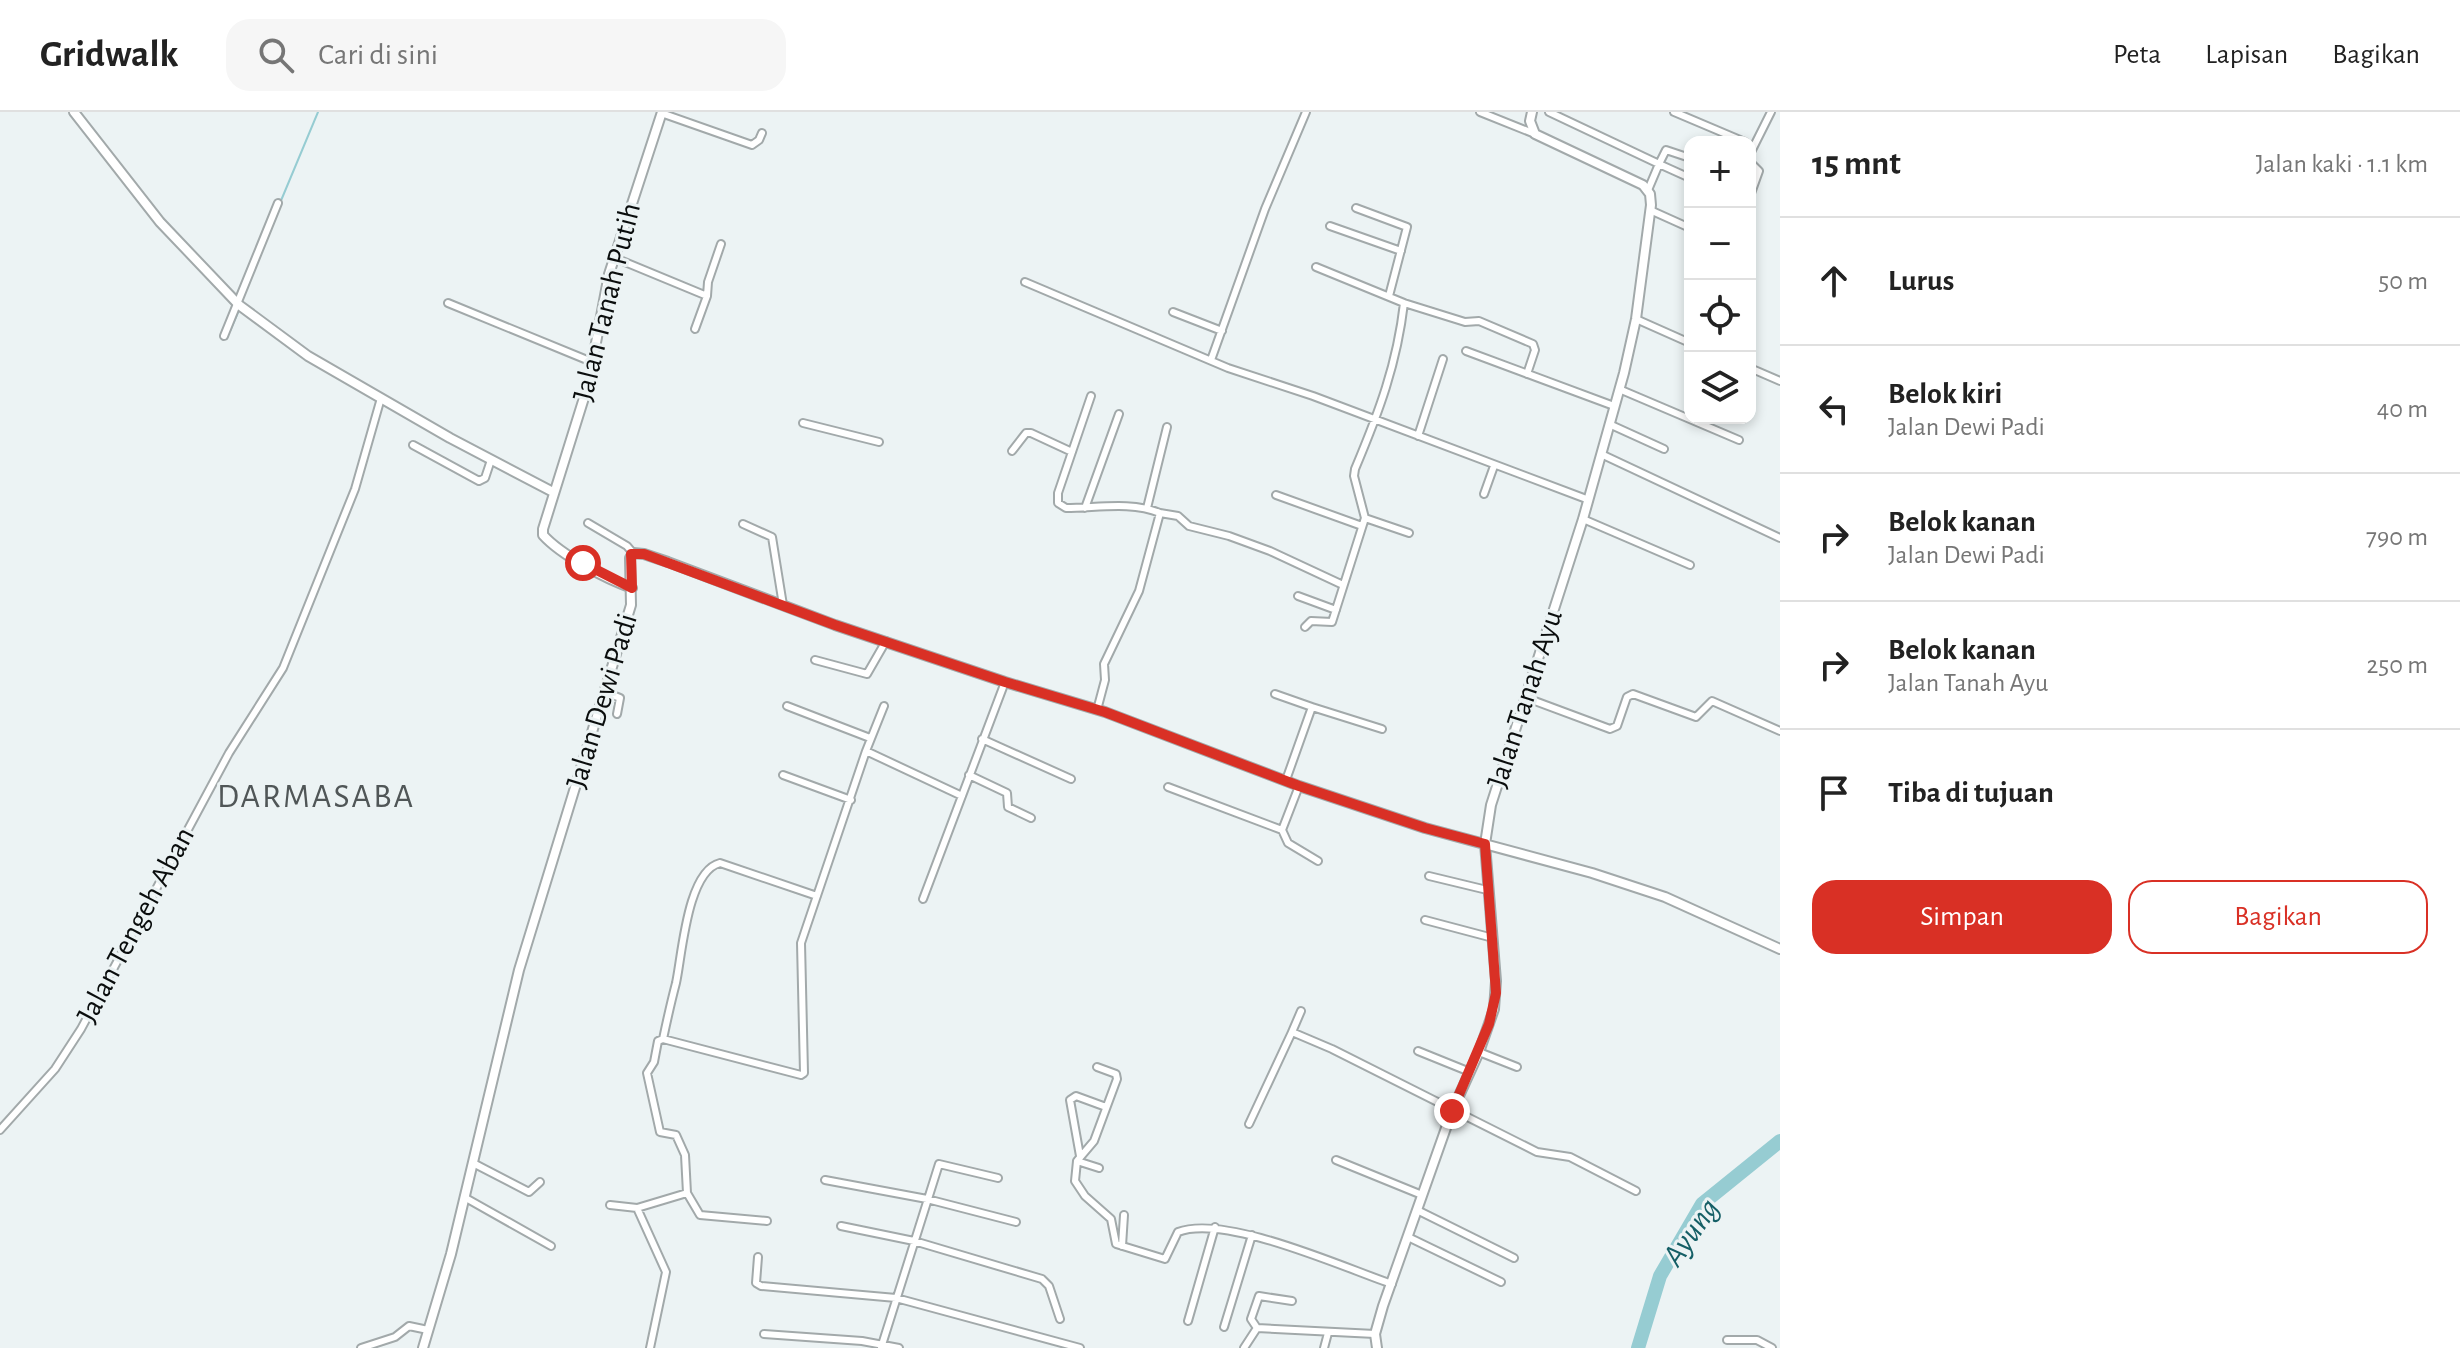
<!DOCTYPE html>
<html lang="id">
<head>
<meta charset="utf-8">
<style>
	body { margin:0; font-family:"Alegreya Sans",sans-serif; background:#f6f6f6; color:#222 }
	.controls { position:absolute; right:24px; top:24px; display:grid; overflow:hidden; border-radius:16px; box-shadow:0 4px 12px #0003 }
	.controls button { width:72px; height:72px; display:grid; place-items:center; padding:0; border:0; border-bottom:2px solid #e0e0e0; background:#fff; color:#222; font:40px sans-serif }
	.stop { position:absolute; width:24px; height:24px; margin:-18px; border:6px solid #d93025; border-radius:50%; background:#fff }
	.stop.end { background:#d93025; border-color:#fff; box-shadow:0 2px 8px #0008 }
	.list { margin:0; padding:0; list-style:none }
	h2 { display:flex; justify-content:space-between; align-items:center; height:104px; margin:0; padding:0 32px; font-size:34px }
	h2 small { font-size:26px; font-weight:400; color:#767676 }
	.list li { display:grid; grid-template-columns:52px 1fr auto; gap:24px; align-items:center; box-sizing:border-box; height:128px; padding:0 32px; border-top:2px solid #e0e0e0 }
	.list b { display:block; font-size:30px; white-space:nowrap }
	.list p { margin:0; font-size:26px; white-space:nowrap; color:#767676 }
	.list em { font-size:26px; font-style:normal; color:#767676 }
	.actions { display:flex; gap:16px; padding:24px 32px }
	.actions a { flex:1; padding:18px 0; border:2px solid #d93025; border-radius:24px; text-align:center; font-size:28px; color:#d93025 }
	.actions .main { background:#d93025; color:#fff }
	.icon { flex:none; width:44px; height:44px; fill:none; stroke:currentColor; stroke-width:2; stroke-linecap:round; stroke-linejoin:round }
	.map { position:relative; flex:none; width:1780px; height:1236px; overflow:hidden }
	header { display:flex; align-items:center; gap:48px; box-sizing:border-box; height:112px; padding:0 40px; background:#fff; border-bottom:2px solid #e0e0e0 }
	header strong { font-size:38px }
	nav { display:flex; gap:44px; margin-inline-start:auto; font-size:28px }
	.search { width:560px; height:72px; background:#f6f6f6; display:flex; align-items:center; gap:20px; box-sizing:border-box; padding:0 28px; border-radius:24px; color:#767676; font-size:30px }
	main { display:flex }
	aside { flex:1; background:#fff }
	.map>svg:first-child { display:block }
</style>
</head>
<body>
<header>
<strong>Gridwalk</strong>
<div class="search"><svg class="icon" aria-label="search" viewBox="0 0 24 24"><circle cx="10" cy="10" r="6"/><path d="M15 15l6 6"/></svg>Cari di sini</div>
<nav><a>Peta</a><a>Lapisan</a><a>Bagikan</a></nav>
</header>
<main>
<div class="map">
<svg width="1780" height="1236" viewBox="0 0 1780 1236">
	<rect width="100%" height="100%" fill="#ecf3f4"/>
	<g fill="none" stroke-linecap="round" stroke-linejoin="round">
		<path stroke="#96ccd2" stroke-width="2" d="M280 91 318 0
			M230 219 239 198"/>
		<path stroke="#96ccd2" stroke-width="14" d="M1638 1236 1660 1164 1702 1092 1780 1029"/>
		<g stroke="#a2a9aa" stroke-width="10">
			<path id="minor" d="M1480 0 1535 22
				M1549 0 1659 52 1648 78
				M1674 0 1745 30
				M661 1 752 33 759 28 762 21
				M1750 42 1771 0
				M1690 46 1666 38 1659 52 1690 66
				M1750 50 1759 59 1750 84
				M1356 96 1407 115 1389 184
				M1650 98 1690 116
				M1330 114 1401 139
				M615 146 707 184 695 217
				M1316 155 1404 191C1397 252 1379 300 1355 357L1354 364 1365 406
				M1025 170 1228 256 1313 284 1589 388
				M707 184 708 170 721 132
				M448 191 592 250
				M1404 191 1465 210 1479 209 1533 232 1535 238 1527 262
				M1173 200 1222 219
				M1636 207 1690 231
				M224 224 278 91
				M1466 239 1614 294
				M1211 248 1265 97 1306 0
				M1750 256 1780 269
				M1619 277 1739 328
				M1091 284 1058 381V391L1066 396C1097 396 1131 389 1160 401L1139 479 1104 552 1105 568 1097 598
				M803 311 879 330
				M1609 312 1664 337
				M1418 324 1443 247
				M413 333 479 369 485 366 491 348
				M1012 339 1026 321H1031L1072 340
				M1601 342 1780 426
				M1484 382 1494 354
				M1276 383 1362 414
				M1085 396 1119 302
				M1147 396 1167 315
				M1160 401 1178 404 1189 414 1229 424 1270 439 1343 473
				M1583 407 1690 453
				M588 411 627 434 633 441
				M743 412 772 425 783 493
				M1298 484 1336 498
				M1305 515 1311 509 1332 510 1365 406 1409 421
				M815 548 867 562 886 529
				M605 580 620 586 617 602
				M1275 582 1312 595 1286 668
				M1524 585 1610 617 1617 614 1627 585 1633 582 1696 605 1712 589 1780 619
				M787 594 870 626
				M1312 595 1382 617
				M982 627 1071 667
				M866 639 884 594
				M783 663 851 688
				M969 663 1007 681 1008 695 1031 706
				M1168 675 1282 718 1299 674
				M1282 718 1288 731 1318 749
				M1429 764 1487 778
				M923 787 1005 570
				M1425 808 1493 826
				M1292 920 1301 899
				M663 927 801 963 804 961 801 831 866 639 962 684
				M1418 939 1470 960
				M1479 940 1517 955
				M1097 955 1116 962 1117 967 1094 1029 1077 1049 1075 1069 1085 1084 1111 1107 1116 1132 1165 1147 1178 1120C1226 1102 1342 1155 1392 1172
				M1249 1012 1292 920 1332 937 1537 1040 1570 1045 1636 1079
				M0 1018 55 957 81 917 229 641 283 556 355 377 381 286
				M1080 1044 1070 988 1076 984 1106 995
				M1336 1048 1422 1083
				M1077 1049 1099 1056
				M473 1051 529 1080 540 1070
				M825 1068 927 1087 1016 1110
				M687 1081 700 1103 767 1109
				M464 1085 551 1134
				M610 1093 637 1096
				M1417 1098 1514 1146
				M841 1114 914 1129 1042 1167 1049 1174 1060 1207
				M1408 1125 1501 1170
				M1122 1134 1124 1103
				M758 1145 756 1171 761 1174 896 1186 1080 1236
				M1188 1209 1215 1115
				M1224 1215 1252 1123
				M1257 1216 1251 1207 1259 1184 1292 1189
				M764 1222 862 1229 899 1236
				M1727 1228H1757L1772 1236
				M361 1236 395 1225 409 1214 428 1218
				M650 1236 666 1160 637 1096 687 1081 685 1043 676 1023 660 1020 647 961 654 950 658 929 663 927C667 908 671 890 676 871 682 844 687 759 720 751L817 784
				M881 1236 939 1052 998 1066
				M1244 1236 1257 1216 1375 1222
				M1324 1236 1328 1221"/>
		</g>
		<g stroke="#a2a9aa" stroke-width="12">
			<path id="tertiary" d="M74 0 160 110 239 193 308 244 450 326 553 380
				M632 476C606 467 561 443 543 423V417L588 273 609 162 662 0
				M423 1236 451 1142 519 858 631 493 630 446 633 441 644 442 668 450 835 513 1005 570 1105 600 1299 674 1425 716 1592 761 1665 785 1780 837
				M1377 1236 1375 1222 1383 1194 1452 999 1479 940 1494 897 1496 869 1485 732 1491 693 1583 407 1624 261 1636 207 1651 93 1650 82 1643 73 1535 22 1530 9 1532 0"/>
		</g>
		<use href="#minor" stroke="#fff" stroke-width="6"/>
		<use href="#tertiary" stroke="#fff" stroke-width="8"/>
	</g>
	<g fill="none" stroke-linecap="round" stroke-linejoin="round">
		<path stroke="#d93025" stroke-width="10" d="M583 451 632 476 631 442H644L835 513 1005 570 1105 600 1299 674 1425 716 1485 732 1496 881 1489 912 1452 999"/>
	</g>
	<g text-anchor="middle" dominant-baseline="central" stroke-width="6" stroke-linejoin="round" paint-order="stroke">
		<g font-size="30" fill="#0a0d0d" stroke="#ecf3f4">
			<text transform="translate(607 190) rotate(-76)">Jalan Tanah Putih</text>
			<text transform="translate(1525 587) rotate(-72)">Jalan Tanah Ayu</text>
			<text transform="translate(602 589) rotate(-73)">Jalan Dewi Padi</text>
			<text transform="translate(136 813) rotate(-62)">Jalan Tengeh Aban</text>
		</g>
		<g font-size="32" font-style="italic" fill="#155f66" stroke="#ecf3f4">
			<text transform="translate(1691 1120) rotate(-55)">Ayung</text>
		</g>
		<g font-size="34" letter-spacing="2" fill="#505657" stroke="#ecf3f4">
			<text x="316" y="685">DARMASABA</text>
		</g>
	</g>
</svg>
<div class="controls">
<button>+</button>
<button>−</button>
<button><svg class="icon" aria-label="locate" viewBox="0 0 24 24"><circle cx="12" cy="12" r="6"/><path d="M12 2v4M12 18v4M2 12h4M18 12h4"/></svg></button>
<button><svg class="icon" aria-label="layers" viewBox="0 0 24 24"><path d="M12 4l9 5-9 5-9-5zM3 14l9 5 9-5"/></svg></button>
</div>
<div class="stop" style="left:583px;top:451px"></div>
<div class="stop end" style="left:1452px;top:999px"></div>
</div>
<aside>
<h2>15 mnt<small>Jalan kaki · 1.1 km</small></h2>
<ul class="list">
<li><svg class="icon" aria-label="ahead" viewBox="0 0 24 24"><path d="M12 20V5M6 11l6-6 6 6"/></svg><div><b>Lurus</b></div><em>50 m</em></li>
<li><svg class="icon" aria-label="left" viewBox="0 0 24 24"><path d="M17 20v-9H6M10 6l-5 5 5 5"/></svg><div><b>Belok kiri</b><p>Jalan Dewi Padi</p></div><em>40 m</em></li>
<li><svg class="icon" aria-label="right" viewBox="0 0 24 24"><path d="M7 20v-9h11M14 6l5 5-5 5"/></svg><div><b>Belok kanan</b><p>Jalan Dewi Padi</p></div><em>790 m</em></li>
<li><svg class="icon" aria-label="right" viewBox="0 0 24 24"><path d="M7 20v-9h11M14 6l5 5-5 5"/></svg><div><b>Belok kanan</b><p>Jalan Tanah Ayu</p></div><em>250 m</em></li>
<li><svg class="icon" aria-label="arrive" viewBox="0 0 24 24"><path d="M6 21V4h12l-3 4 3 4H6"/></svg><div><b>Tiba di tujuan</b></div></li>
</ul>
<div class="actions"><a class="main">Simpan</a><a>Bagikan</a></div>
</aside>
</main>
</body>
</html>
